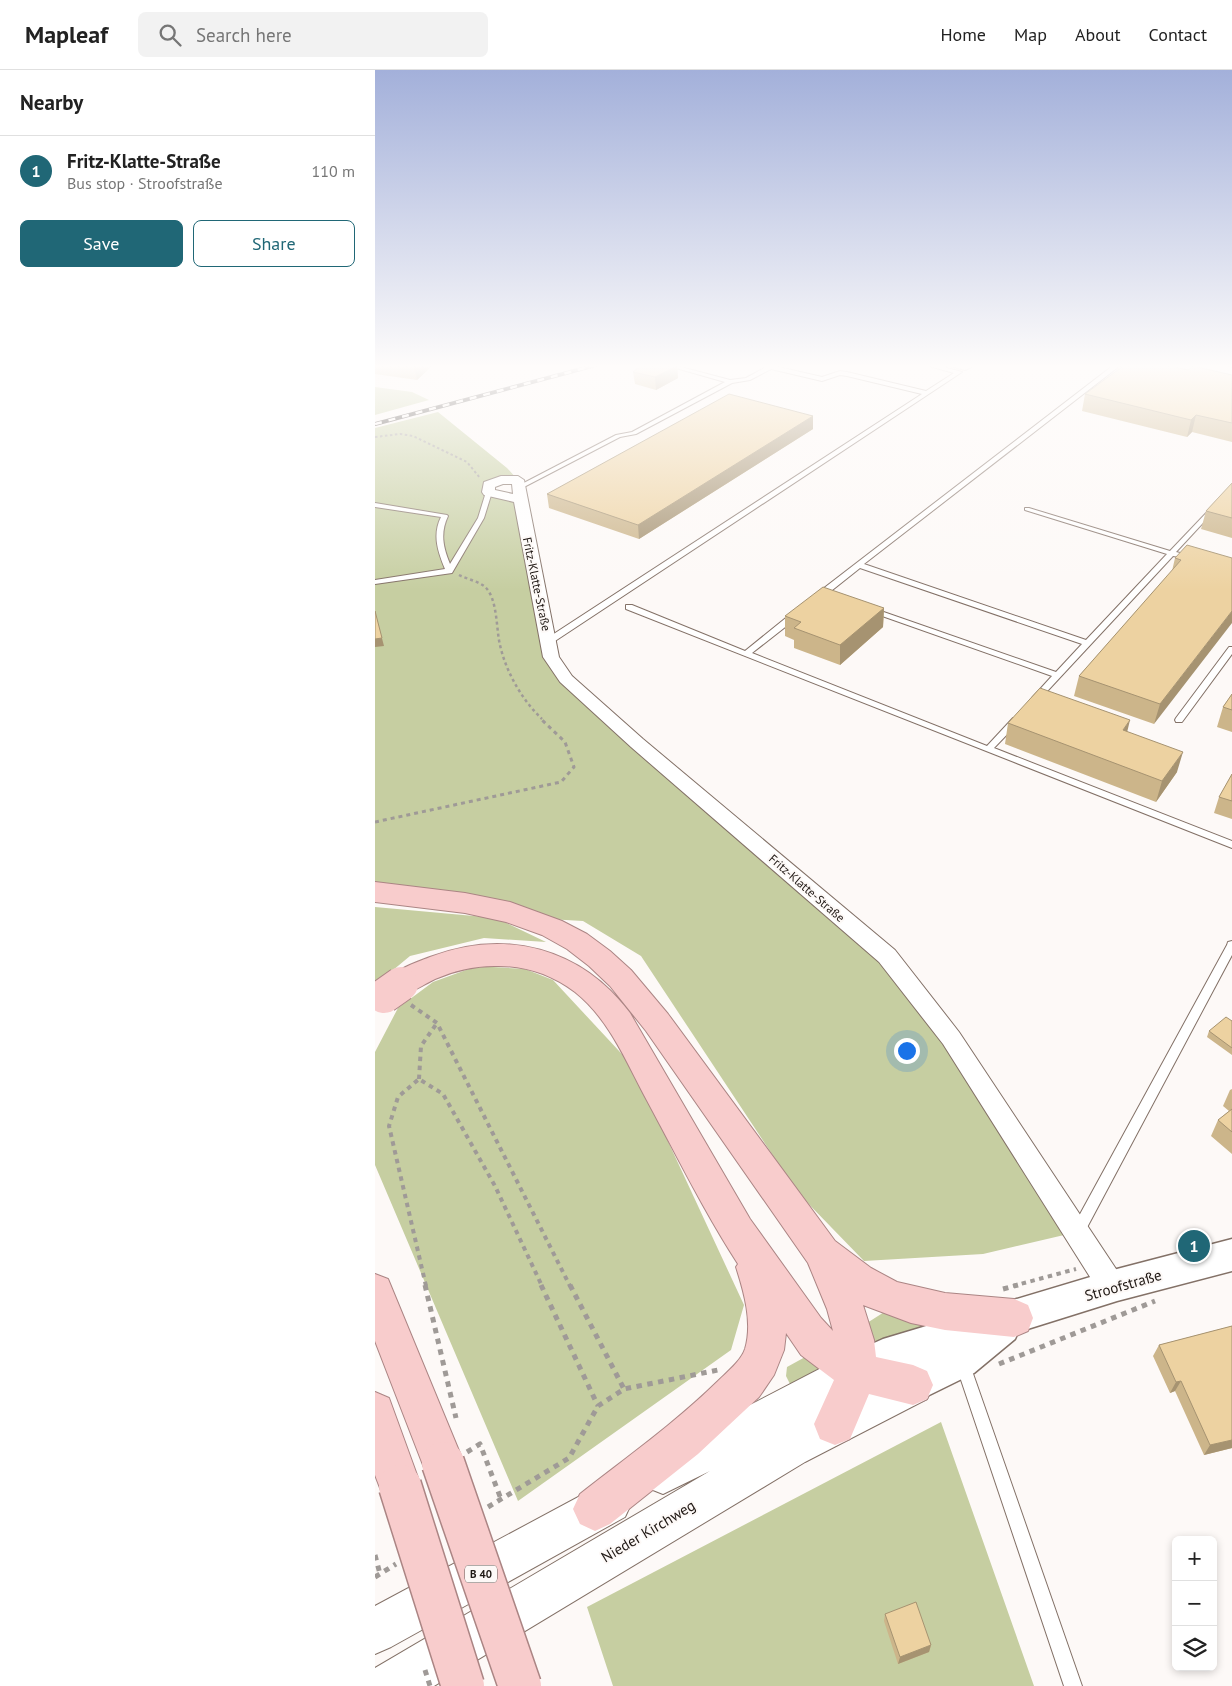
<!DOCTYPE html>
<html lang="en">
<head>
<meta charset="utf-8">
<style>
	body { margin:0; font-family:"PT Sans",sans-serif; background:#f2f2f2; color:#222 }
	.controls { position:absolute; right:15px; bottom:15px; display:grid; overflow:hidden; border-radius:8px; box-shadow:0 2px 8px #0003 }
	.controls button { width:45px; height:45px; display:grid; place-items:center; padding:0; border:0; border-bottom:1px solid #e0e0e0; background:#fff; color:#222; font:25px sans-serif }
	.you { position:absolute; left:531px; top:980px; width:18px; height:18px; margin:-12px; border:4px solid #fff; border-radius:50%; background:#1a73e8; box-shadow:0 0 0 8px #1a73e833 }
	.badge { display:grid; place-items:center; width:32px; height:32px; border-radius:50%; background:#206776; color:#fff; font-size:16px; font-weight:700 }
	.pin { position:absolute; translate:-50% -50%; border:2px solid #fff; box-shadow:0 1px 5px #0006 }
	.list { margin:0; padding:0; list-style:none }
	h2 { display:flex; justify-content:space-between; align-items:center; height:65px; margin:0; padding:0 20px; font-size:21px }
	h2 small { font-size:16px; font-weight:400; color:#767676 }
	.list li { display:grid; grid-template-columns:32px 1fr auto; gap:15px; align-items:center; box-sizing:border-box; height:70px; padding:0 20px; border-top:1px solid #e0e0e0 }
	.list b { display:block; font-size:19px; white-space:nowrap }
	.list p { margin:0; font-size:16px; white-space:nowrap; color:#767676 }
	.list em { font-size:16px; font-style:normal; color:#767676 }
	.actions { display:flex; gap:10px; padding:15px 20px }
	.actions a { flex:1; padding:11px 0; border:1px solid #206776; border-radius:8px; text-align:center; font-size:18px; color:#206776 }
	.actions .main { background:#206776; color:#fff }
	.icon { flex:none; width:28px; height:28px; fill:none; stroke:currentColor; stroke-width:2; stroke-linecap:round; stroke-linejoin:round }
	.map { position:relative; flex:none; width:857px; height:1616px; overflow:hidden }
	header { display:flex; align-items:center; gap:30px; box-sizing:border-box; height:70px; padding:0 25px; background:#fff; border-bottom:1px solid #e0e0e0 }
	header strong { font-size:24px }
	nav { display:flex; gap:28px; margin-inline-start:auto; font-size:18px }
	.search { width:350px; height:45px; background:#f2f2f2; display:flex; align-items:center; gap:12px; box-sizing:border-box; padding:0 18px; border-radius:8px; color:#767676; font-size:19px }
	main { display:flex }
	aside { flex:1; background:#fff }
	.map>svg:first-child { display:block }
</style>
</head>
<body>
<header>
<strong>Mapleaf</strong>
<div class="search"><svg class="icon" aria-label="search" viewBox="0 0 24 24"><circle cx="10" cy="10" r="6"/><path d="M15 15l6 6"/></svg>Search here</div>
<nav><a>Home</a><a>Map</a><a>About</a><a>Contact</a></nav>
</header>
<main>
<aside>
<h2>Nearby<small></small></h2>
<ul class="list">
<li><span class="badge">1</span><div><b>Fritz-Klatte-Straße</b><p>Bus stop · Stroofstraße</p></div><em>110 m</em></li>
</ul>
<div class="actions"><a class="main">Save</a><a>Share</a></div>
</aside>
<div class="map">
<svg width="857" height="1616" viewBox="0 0 857 1616">
	<rect width="100%" height="100%" fill="#fdf9f7"/>
	<path fill="#c6cea1" d="M0 317 37 322 54 330 0 345Z
		M63 342 132 398 143 410H126L114 422 145 430 174 571 191 608 512 886 702 1162 608 1184 489 1191 422 1122 266 886 208 851 155 848 0 822V358Z
		M0 837 121 848 171 872 109 868 35 886 0 915Z
		M102 896 150 899 178 910 258 996 369 1235 356 1280 143 1431 0 1095V982L23 938 58 912Z
		M514 1239 562 1252 494 1279 492 1253Z
		M432 1286 447 1297 415 1314 411 1306 412 1297Z
		M566 1352 659 1616H238L212 1537Z"/>
	<g fill="none" stroke-linecap="round" stroke-linejoin="round">
		<g stroke="#837167" stroke-width="2">
			<path id="service" d="M305 294 302 296 355 310 371 308 395 295 447 307 465 301 472 302 551 321 579 303 547 294H557L587 302 177 573H171V569L547 324 472 306 465 305 447 311 396 299 375 310 357 313 261 364 245 367 147 418H143V416L241 365 257 362 350 312 294 296 297 294Z
				M575 294 590 296 603 294 590 300 575 296Z
				M740 294H747L489 494 711 570 792 484 650 440V438H654L795 481 835 439H839V441L801 482 805 483V487L798 486 664 630 661 631 657 628 677 606 493 541 497 539H500L681 602 707 574 485 498 446 529H440V525Z
				M849 294H857V297L850 295Z
				M114 420 117 422 109 448 77 503 0 514V510L70 499C63 482 57 465 66 447L0 437V433L72 445 73 446C65 463 68 477 75 494L103 448 111 422Z
				M251 535H257L370 581 417 543H423V547L377 583 612 676 638 648H644L645 650 644 652 619 678 857 771V778L251 539Z
				M854 577H857V584L807 652H801L800 650 801 648Z
				M857 871V885L708 1165 703 1167 698 1165 696 1161 698 1157 852 875 853 872Z
				M588 1288 593 1290 595 1295 707 1616H689L581 1295 583 1290Z"/>
		</g>
		<g stroke="#837167" stroke-width="2">
			<path id="minor" d="M126 406H143L149 410 184 587 197 606 268 669 520 880 584 962 747 1208 751 1217 747 1226 737 1230 727 1226 568 974 504 892 256 677 185 612 168 587 139 432 109 425 107 422 109 412ZM128 414H137L138 424 120 420V417Z"/>
		</g>
		<g stroke="#837167" stroke-width="3">
			<path id="tertiary" d="M857 1169V1201L742 1231 643 1262 640 1269 599 1303 538 1333 525 1328 520 1315 525 1302 538 1295 514 1303 481 1318 468 1313 463 1300 468 1287 508 1269 742 1199Z"/>
		</g>
		<g stroke="#837167" stroke-width="2">
			<path id="secondary" d="M481 1280 495 1286 501 1300 495 1314 470 1327 538 1295 552 1301 558 1315 552 1329 430 1392 59 1616H0V1598L335 1401 288 1424 273 1418 267 1403 273 1388Z
				M235 1410 250 1417 257 1432 250 1447 16 1577 0 1584V1536Z"/>
		</g>
		<g stroke="#ab8584" stroke-width="2">
			<path id="trunk" d="M0 812 90 823 135 832 187 851 212 864 235 881 256 900 293 944 460 1171 496 1198 522 1212 570 1223 639 1229 653 1235 658 1248 653 1261 639 1267 570 1260 536 1253 488 1235 499 1270 501 1287 538 1295 552 1301 558 1315 552 1329 538 1335 494 1324 475 1369 460 1375 445 1369 439 1354 459 1310 426 1285 411 1263 409 1280 399 1305 384 1327 323 1384 235 1454 220 1461 205 1454 198 1439 205 1424C252 1387 300 1353 343 1311 352 1302 366 1291 370 1279 378 1253 369 1222 361 1197L363 1194C328 1140 300 1082 269 1025 250 989 233 948 200 922 176 904 149 895 119 896 98 896 79 901 60 909 48 915 38 922 26 925L15 922 11 914C19 899 40 893 55 887 131 858 206 878 255 943L375 1149 446 1248 458 1261 452 1239 433 1193 271 961 235 916 214 896 192 879 167 865 131 852 90 843 0 832Z
				M0 1204 13 1209 89 1393 83 1408 68 1414 53 1408 0 1271Z
				M0 1322 14 1328 46 1416 40 1431 25 1437 10 1431 0 1405Z"/>
		</g>
		<path stroke="#9f9a97" stroke-width="2" stroke-dasharray="2.5 2.5" stroke-linecap="butt" d="M0 367 25 364 38 366 92 392 105 408"/>
		<path stroke="#9f9a97" stroke-width="2.5" stroke-dasharray="3 3" stroke-linecap="butt" d="M84 505C92 509 102 511 109 516 123 527 121 560 125 575 131 602 147 630 167 649"/>
		<path stroke="#9f9a97" stroke-width="3" stroke-dasharray="4 4" stroke-linecap="butt" d="M0 752 186 712 199 697 190 672 165 648"/>
		<path stroke="#9f9a97" stroke-width="4" stroke-dasharray="4.5 4.5" stroke-linecap="butt" d="M36 935 62 953 195 1216
			M44 1009 46 976 62 953
			M51 1216 14 1056 23 1027 44 1009 68 1024 120 1116 167 1216
			M638 1216 701 1199"/>
		<path stroke="#9f9a97" stroke-width="5" stroke-dasharray="5.5 5.5" stroke-linecap="butt" d="M50 1215 81 1348
			M166 1215 223 1336
			M195 1215 249 1319
			M628 1219 643 1215
			M624 1294 780 1231
			M92 1382 105 1374 126 1429
			M113 1437 194 1388 223 1336 249 1319 343 1300
			M0 1485 5 1504
			M0 1507 21 1494"/>
		<use href="#service" fill="#fff" fill-rule="evenodd"/>
		<use href="#minor" fill="#fff" fill-rule="evenodd"/>
		<use href="#tertiary" fill="#fff" fill-rule="evenodd"/>
		<use href="#secondary" fill="#fff" fill-rule="evenodd"/>
		<use href="#trunk" fill="#f8cccc" fill-rule="evenodd"/>
		<g stroke="#3a3330" stroke-width="4">
			<path id="rail" d="M0 354 225 294"/>
		</g>
		<use href="#rail" stroke="#fdf9f7" stroke-width="2.5" stroke-dasharray="7" stroke-linecap="butt"/>
		<g stroke="#ab8584" stroke-width="36" stroke-linecap="butt">
			<path id="trunk-bridge-far1" d="M9 926 26 914"/>
		</g>
		<g stroke="#ab8584" stroke-width="45" stroke-linecap="butt">
			<path id="trunk-bridge" d="M68 1393 145 1616
				M25 1416 88 1616"/>
		</g>
		<path stroke="#9f9a97" stroke-width="5" stroke-dasharray="5.5 5.5" stroke-linecap="butt" d="M50 1600 55 1616"/>
		<use href="#trunk-bridge-far1" stroke="#f8cccc" stroke-width="34"/>
		<use href="#trunk-bridge" stroke="#f8cccc" stroke-width="42"/>
	</g>
	<path fill="#ccb58a" d="M0 294H59L42 310 0 304Z
		M302 296 303 308 281 320 260 314 258 302Z
		M813 300 857 305V372L817 362 812 367 707 341 710 324Z
		M438 346V359L264 469 174 438 172 424Z
		M857 413V468L826 459 831 441Z
		M800 488H857L779 654 699 626 704 606 797 501Z
		M509 538 508 557 465 595 419 578V570L410 566V546Z
		M857 624V662L842 657 848 637Z
		M633 653 802 702 781 732 630 674Z
		M857 704V749L839 743 844 727Z
		M857 951V985L832 967 834 961Z
		M857 1019V1084L836 1066 843 1050 854 1041 848 1036 855 1020Z
		M857 1256V1378L829 1385 800 1321 795 1323 778 1286 784 1275Z
		M510 1544 556 1575 554 1582 523 1594 509 1551Z"/>
	<path fill="#a69371" d="M42 294H59L42 310 39 296Z
		M302 296 303 308 281 320 280 307Z
		M821 345 817 362 812 367 816 350Z
		M438 346V359L264 469 263 455Z
		M509 538 508 557 465 595V575Z
		M857 541V553L779 654 785 634Z
		M2 549 9 576 0 577V569Z
		M755 650 750 671 748 660Z
		M808 682 802 702 781 732 787 711Z
		M806 1311 800 1321 795 1323 801 1312Z
		M857 1370V1378L829 1385 835 1375Z
		M556 1575 554 1582 523 1594 525 1587Z"/>
	<path fill="#edd2a1" stroke="#a69371" d="M24 294H42L39 296Z
		M268 294H295L302 296 280 307 258 302Z
		M751 294H786L813 300 818 296 857 305V353L821 345 816 350 710 324Z
		M354 324 438 346 263 455 172 424Z
		M857 413V448L831 441Z
		M812 475 857 488V541L785 634 704 606 806 490 800 488Z
		M448 517 509 538 465 575 419 558 426 552 410 546Z
		M0 541 7 568 0 569Z
		M665 618 755 650 748 660 808 682 787 711 633 653Z
		M857 624V640L848 637Z
		M857 704V731L844 727Z
		M851 947 857 951V978L834 961Z
		M857 1039V1062L843 1050Z
		M857 1256V1370L835 1375 806 1311 801 1312 784 1275Z
		M541 1532 556 1575 525 1587 510 1544Z"/>
	<linearGradient id="sky" x2="0" y2="1"><stop stop-color="#a3b0da"/><stop offset="0.57" stop-color="#fefcfb"/><stop offset="1" stop-color="#fefcfb" stop-opacity="0"/></linearGradient>
	<rect width="857" height="520" fill="url(#sky)"/>
	<g text-anchor="middle" dominant-baseline="central" stroke-width="4" stroke-linejoin="round" paint-order="stroke">
		<rect fill="#fdf9f7" stroke="#625c59" stroke-width="1" x="90" y="1495.5" width="32" height="17" rx="4"/>
		<g font-size="11" font-weight="bold" fill="#201915">
			<text x="106" y="1504">B 40</text>
		</g>
		<g font-size="12" fill="#201915" stroke="#fdf9f7">
			<text transform="translate(162 514) rotate(78)">Fritz-Klatte-Straße</text>
			<text transform="translate(432 818) rotate(41)">Fritz-Klatte-Straße</text>
		</g>
		<g font-size="15" fill="#201915" stroke="#fdf9f7">
			<text transform="translate(748 1215) rotate(-16)">Stroofstraße</text>
			<text transform="translate(273 1461) rotate(-31)">Nieder Kirchweg</text>
		</g>
	</g>
</svg>
<div class="controls">
<button>+</button>
<button>−</button>
<button><svg class="icon" aria-label="layers" viewBox="0 0 24 24"><path d="M12 4l9 5-9 5-9-5zM3 14l9 5 9-5"/></svg></button>
</div>
<div class="you"></div>
<div class="pin badge" style="left:819px;top:1176px">1</div>
</div>
</main>
</body>
</html>
